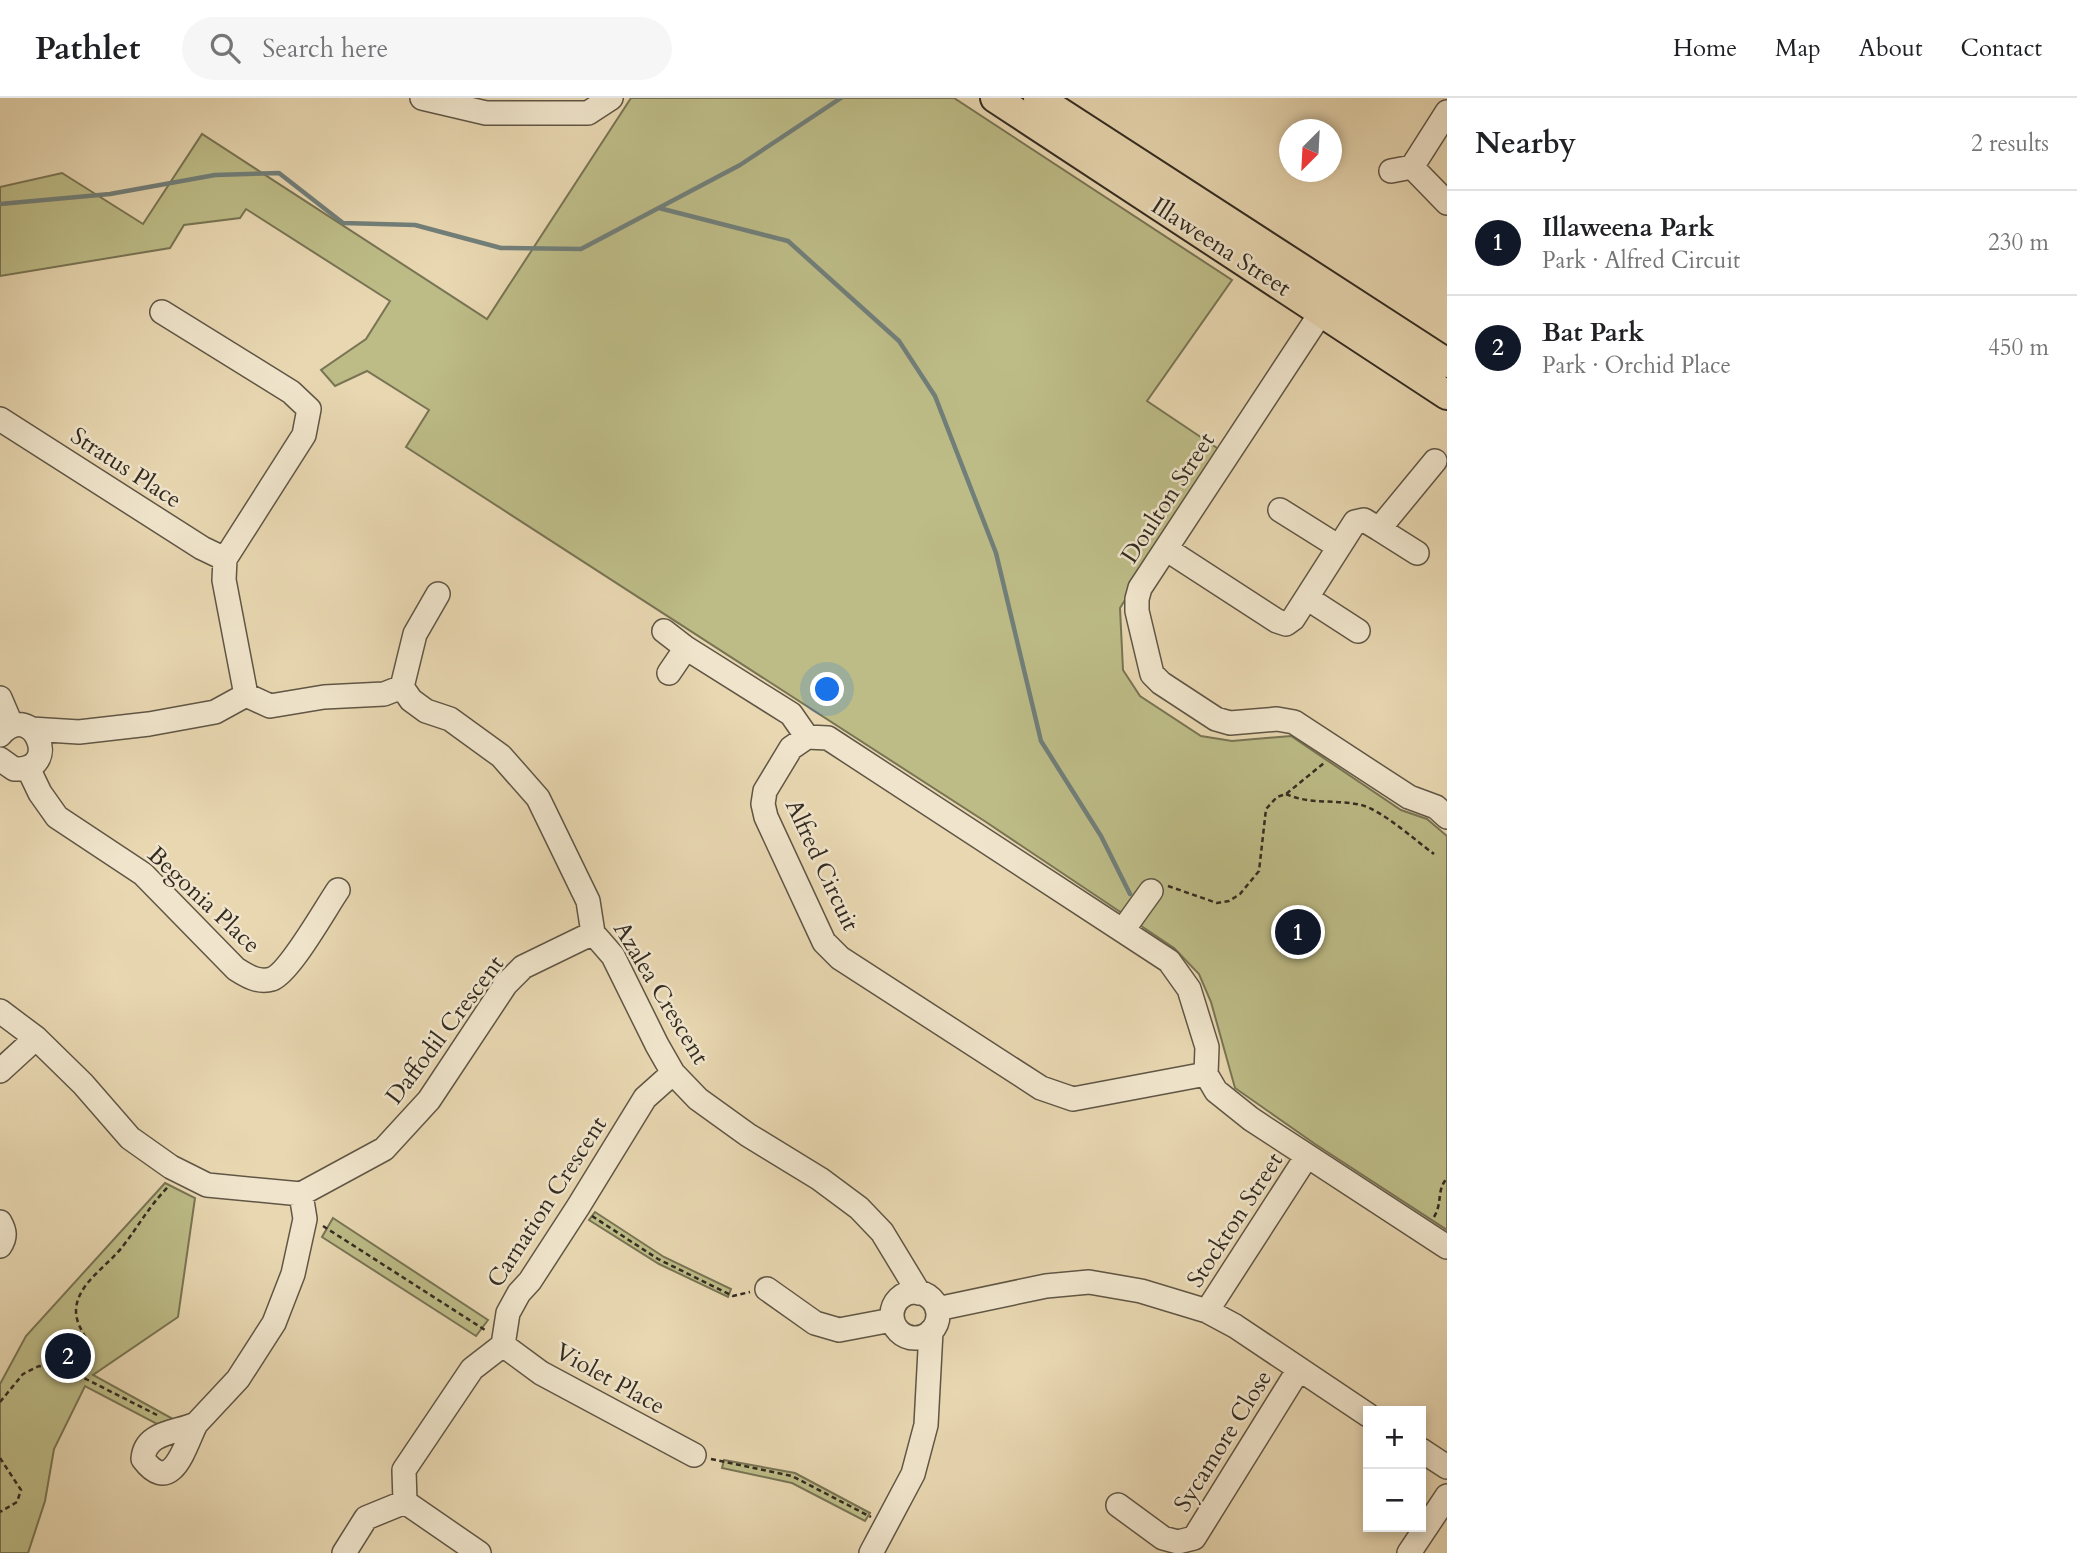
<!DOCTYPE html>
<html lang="en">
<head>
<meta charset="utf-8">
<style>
	body { margin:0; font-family:Cardo,serif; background:#f6f6f6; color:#202124 }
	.controls { position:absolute; right:21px; bottom:21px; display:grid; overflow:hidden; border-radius:0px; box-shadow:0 4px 10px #0003 }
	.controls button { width:63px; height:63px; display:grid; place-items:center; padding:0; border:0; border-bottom:2px solid #e0e0e0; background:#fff; color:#202124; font:35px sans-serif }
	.compass { position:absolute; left:1279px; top:21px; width:63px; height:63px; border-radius:50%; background:#fff; box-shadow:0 4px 10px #0003; rotate:204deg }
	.you { position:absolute; left:828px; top:592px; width:24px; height:24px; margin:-18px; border:5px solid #fff; border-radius:50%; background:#1a73e8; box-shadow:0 0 0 10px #1a73e833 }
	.badge { display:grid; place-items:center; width:46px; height:46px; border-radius:50%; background:#111827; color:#fff; font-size:23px; font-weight:700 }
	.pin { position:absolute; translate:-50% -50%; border:4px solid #fff; box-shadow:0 2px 7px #0006 }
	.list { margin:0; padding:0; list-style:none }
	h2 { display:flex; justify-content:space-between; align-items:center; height:91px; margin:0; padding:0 28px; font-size:30px }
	h2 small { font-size:23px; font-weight:400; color:#757577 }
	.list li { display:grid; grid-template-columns:46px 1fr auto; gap:21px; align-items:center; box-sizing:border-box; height:105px; padding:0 28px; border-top:2px solid #e0e0e0 }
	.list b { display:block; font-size:26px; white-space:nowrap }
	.list p { margin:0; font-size:23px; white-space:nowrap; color:#757577 }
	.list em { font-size:23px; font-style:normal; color:#757577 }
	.icon { flex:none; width:38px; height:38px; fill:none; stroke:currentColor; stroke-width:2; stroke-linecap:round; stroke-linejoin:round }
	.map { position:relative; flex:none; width:1447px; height:1455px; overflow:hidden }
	header { display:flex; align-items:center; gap:42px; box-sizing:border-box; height:98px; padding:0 35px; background:#fff; border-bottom:2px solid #e0e0e0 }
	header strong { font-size:33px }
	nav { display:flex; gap:38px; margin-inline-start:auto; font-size:24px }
	.search { width:490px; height:63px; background:#f6f6f6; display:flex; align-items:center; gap:18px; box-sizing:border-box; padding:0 24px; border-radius:38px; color:#757577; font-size:26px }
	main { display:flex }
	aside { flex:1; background:#fff }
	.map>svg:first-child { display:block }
</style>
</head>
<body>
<header>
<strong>Pathlet</strong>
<div class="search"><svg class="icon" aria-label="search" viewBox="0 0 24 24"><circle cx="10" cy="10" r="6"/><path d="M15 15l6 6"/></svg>Search here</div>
<nav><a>Home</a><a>Map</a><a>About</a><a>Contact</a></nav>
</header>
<main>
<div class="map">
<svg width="1447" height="1455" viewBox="0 0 1447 1455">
	<rect width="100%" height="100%" fill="#e8d7b1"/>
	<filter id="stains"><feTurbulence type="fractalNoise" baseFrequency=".00286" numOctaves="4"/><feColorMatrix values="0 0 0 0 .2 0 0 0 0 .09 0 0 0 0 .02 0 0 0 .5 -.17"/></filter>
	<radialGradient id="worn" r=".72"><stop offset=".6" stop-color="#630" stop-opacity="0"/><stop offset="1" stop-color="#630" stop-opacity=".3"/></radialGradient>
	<path fill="#bdbc87" stroke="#787454" stroke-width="2" d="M631 0H954L1232 182 1147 303 1220 352 1120 510 1123 572 1140 598 1201 638 1232 643 1291 638 1401 712 1427 721 1447 738V1132L1315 1046 1235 990 1211 904 1199 876 1174 850 986 724 406 349 429 312 367 273 335 288 321 272 366 241 390 203 246 111 240 120 184 127 170 150 0 178V89L62 75 143 126 202 36 487 221Z
		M165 1085 195 1100 178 1219 93 1277 173 1321 157 1326 85 1288 54 1351 45 1403 28 1455H0V1286L26 1238Z
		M595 1114 664 1159 731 1191 728 1199 659 1166 589 1122Z
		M333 1120 488 1222 476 1238 322 1139Z
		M724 1362 795 1375 870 1415 865 1423 792 1385 722 1370Z"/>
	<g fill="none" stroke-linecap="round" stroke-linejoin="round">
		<path stroke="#717f7a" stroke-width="4.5" d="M0 106 110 96 215 77 279 75 343 125 415 127 501 150 581 151 740 67 841 0
			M659 110 788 143 899 243 935 298 996 455 1041 643 1101 738 1130 796"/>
		<g stroke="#605645" stroke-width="26">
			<path id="minor" d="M422 0 486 15H588L611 0
				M1412 69 1447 14
				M1391 73 1412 69 1447 105
				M1330 201 1140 490 1137 501V513L1152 576 1161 585 1216 621 1230 625 1277 621 1294 624 1409 699 1436 709 1447 719
				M162 214 291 294 309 311 304 337 225 461 224 482 246 597
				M0 321 202 450 225 461
				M1280 412 1339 449
				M1379 431 1417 455
				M1166 451 1277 523 1286 526 1293 521 1355 424 1364 422 1379 431 1435 363
				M1307 500 1358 533
				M664 533 686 550 669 575
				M686 550 791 616 807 639
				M402 589 415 536 438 496
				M0 600 12 628
				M31 631 79 634 149 626 215 614 246 597 270 608 324 599 384 596 402 589 411 602 426 613 450 621 501 658 538 700 588 803 593 835 613 858 657 947 673 975 698 1001 748 1037 820 1081 859 1110 882 1134 919 1195
				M0 637C33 600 64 674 14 671L0 661
				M28 670 40 695 57 719 143 776 236 871C247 878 258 885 272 881 290 874 325 811 338 792
				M1123 832 1151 793
				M0 913 36 940 83 986 130 1040 171 1069 207 1087 301 1096 384 1051 429 1002 506 886 523 869 593 835
				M0 973 36 940
				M1206 976 1073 1001 1041 990 840 860 824 844 766 719 763 706 765 693 791 650 807 639 828 640 1169 863 1189 891 1207 949 1206 976 1216 993 1251 1021 1447 1149
				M0 1124C5 1133 6 1139 0 1148
				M767 1191 815 1225 839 1232 892 1222
				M892 1217a23 23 0 1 1 46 0a23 23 0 1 1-46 0Z
				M937 1211 1046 1188 1089 1184 1141 1193 1207 1213 1235 1228 1368 1317
				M1207 1213 1307 1058
				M503 1247 541 1275 694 1357
				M196 1326 238 1281 274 1225 293 1176 305 1121 301 1096
				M196 1326C185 1347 172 1400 143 1361 145 1334 175 1335 196 1326Z
				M1421 1352 1447 1369
				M1118 1407 1163 1440 1178 1444 1194 1440 1299 1271
				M344 1455 366 1420 405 1404
				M479 1455 405 1404 404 1372 472 1271 503 1247 508 1215 519 1195 530 1183 578 1109 645 1000 673 975
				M871 1455 913 1376 926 1327 931 1233
				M1409 1455 1447 1398"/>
		</g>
		<g stroke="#332b21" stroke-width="32">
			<path id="major" d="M995 0 1447 297
				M1038 0 1447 265"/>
		</g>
		<path stroke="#332b21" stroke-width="2.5" stroke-dasharray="5 3.5" stroke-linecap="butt" d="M1286 696C1310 707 1336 701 1361 707 1382 712 1416 743 1434 756
			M1168 788 1217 805 1229 803 1240 796 1259 773 1266 711 1277 699 1286 696 1324 665
			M592 1118 658 1161 733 1198 750 1194
			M1434 1119C1443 1104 1436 1093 1447 1080
			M323 1128 485 1232
			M68 1276 86 1281 157 1317
			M0 1304 23 1276 39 1268C64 1275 78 1281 94 1257 89 1240 76 1230 76 1213 76 1186 109 1167 123 1148 140 1126 149 1108 169 1088
			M0 1360 21 1392 17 1404 0 1414
			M711 1361 792 1378 871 1419"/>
		<use href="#minor" stroke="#f0e5cc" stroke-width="23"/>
		<use href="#major" stroke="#e8d7b1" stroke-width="28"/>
	</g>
	<g text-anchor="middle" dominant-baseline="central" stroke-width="5" stroke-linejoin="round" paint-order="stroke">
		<g font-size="24" fill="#332b21" stroke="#f0e5cc">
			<text transform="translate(1221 149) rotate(33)">Illaweena Street</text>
			<text transform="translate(126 370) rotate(33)">Stratus Place</text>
			<text transform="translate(1168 400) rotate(-57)">Doulton Street</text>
			<text transform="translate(822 767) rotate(65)">Alfred Circuit</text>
			<text transform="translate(204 802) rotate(43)">Begonia Place</text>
			<text transform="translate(661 895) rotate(59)">Azalea Crescent</text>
			<text transform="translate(445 932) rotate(-53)">Daffodil Crescent</text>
			<text transform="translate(547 1104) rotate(-57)">Carnation Crescent</text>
			<text transform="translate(1235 1122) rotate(-57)">Stockton Street</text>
			<text transform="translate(610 1281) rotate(29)">Violet Place</text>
			<text transform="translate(1223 1343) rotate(-58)">Sycamore Close</text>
		</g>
	</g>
	<rect width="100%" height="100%" filter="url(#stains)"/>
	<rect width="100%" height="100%" fill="url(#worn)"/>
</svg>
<div class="controls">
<button>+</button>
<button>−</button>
</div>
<svg class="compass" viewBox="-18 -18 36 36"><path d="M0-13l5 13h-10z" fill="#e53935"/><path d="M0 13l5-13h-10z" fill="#757577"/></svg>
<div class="you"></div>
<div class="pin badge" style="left:1298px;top:834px">1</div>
<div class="pin badge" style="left:68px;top:1258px">2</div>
</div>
<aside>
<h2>Nearby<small>2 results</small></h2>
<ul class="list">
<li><span class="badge">1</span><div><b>Illaweena Park</b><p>Park · Alfred Circuit</p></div><em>230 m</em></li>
<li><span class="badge">2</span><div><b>Bat Park</b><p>Park · Orchid Place</p></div><em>450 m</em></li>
</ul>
</aside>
</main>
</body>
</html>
